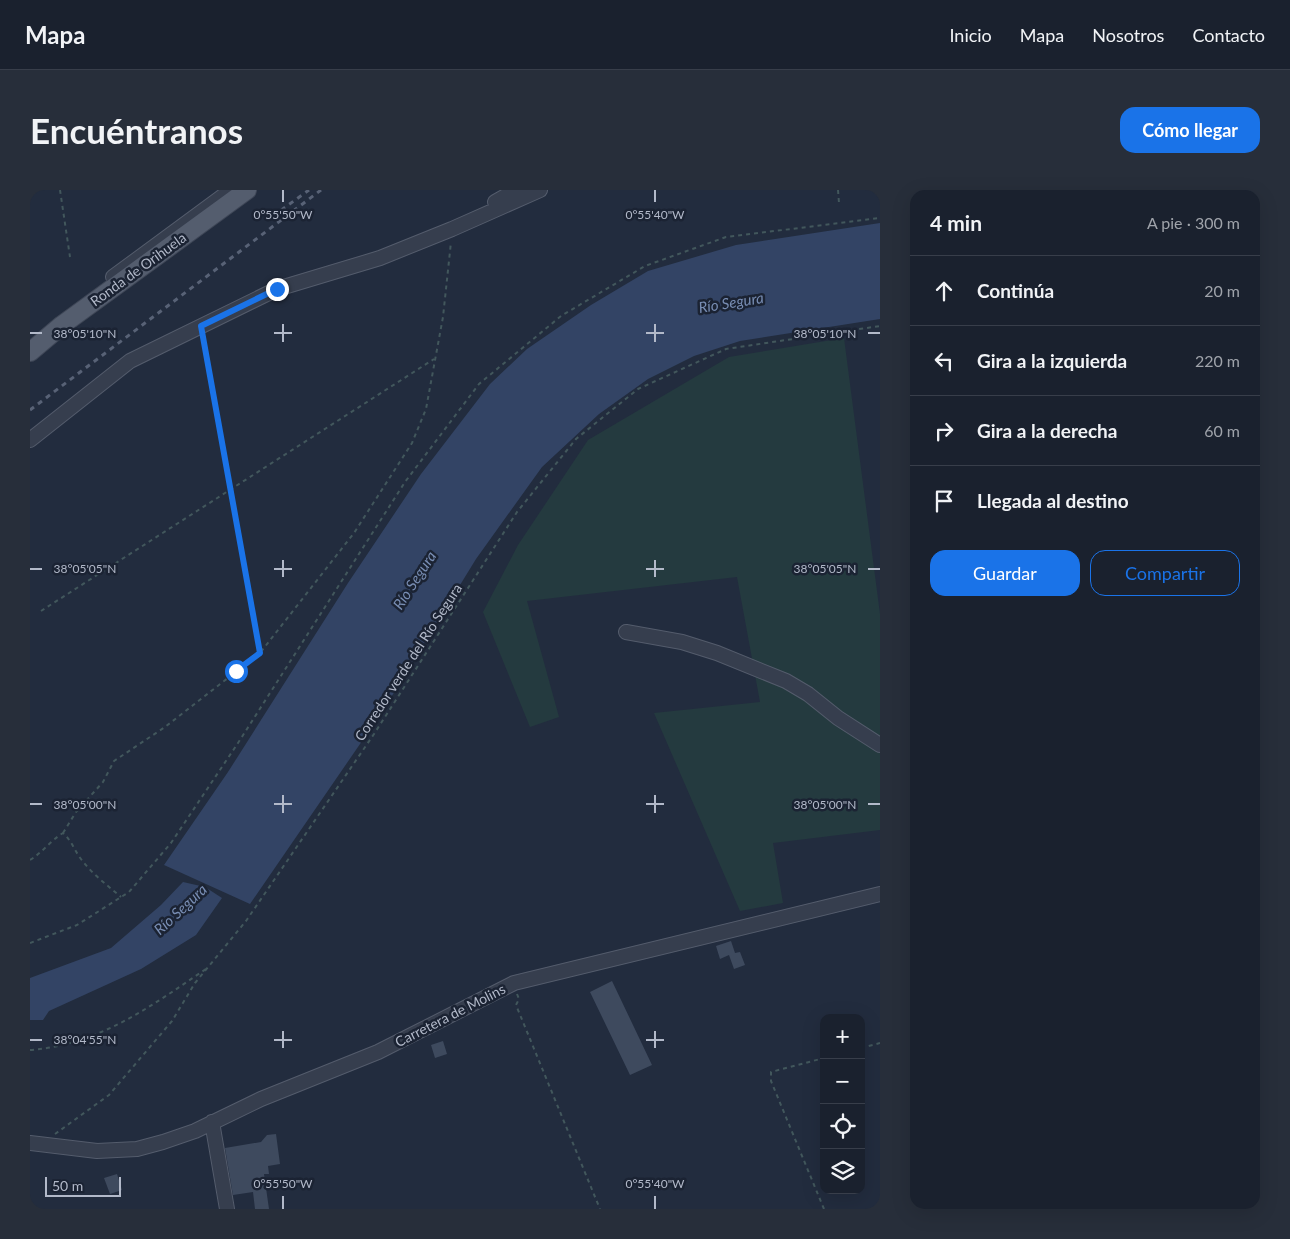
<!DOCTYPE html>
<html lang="es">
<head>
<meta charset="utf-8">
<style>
	body { margin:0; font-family:Lato,sans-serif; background:#272e3a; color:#f1f3f6 }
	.controls { position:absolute; right:15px; bottom:15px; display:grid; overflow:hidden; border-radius:10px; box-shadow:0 5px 20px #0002 }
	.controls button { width:45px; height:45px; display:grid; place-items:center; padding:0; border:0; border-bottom:1px solid #383e4a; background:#1a212e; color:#f1f3f6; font:25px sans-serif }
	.scale { position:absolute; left:15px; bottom:12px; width:76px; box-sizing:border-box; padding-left:5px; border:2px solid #b2b9c9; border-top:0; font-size:14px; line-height:18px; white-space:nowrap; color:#b2b9c9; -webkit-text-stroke:4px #1b2333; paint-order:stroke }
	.stop { position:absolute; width:15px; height:15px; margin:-11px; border:4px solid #1a73e8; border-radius:50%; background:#fff }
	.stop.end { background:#1a73e8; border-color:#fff; box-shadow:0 1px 5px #0008 }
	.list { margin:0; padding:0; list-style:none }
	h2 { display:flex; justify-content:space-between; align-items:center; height:65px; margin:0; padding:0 20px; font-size:21px }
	h2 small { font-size:16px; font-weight:400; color:#9fa3aa }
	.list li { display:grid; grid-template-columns:32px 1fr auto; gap:15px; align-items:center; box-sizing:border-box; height:70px; padding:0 20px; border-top:1px solid #383e4a }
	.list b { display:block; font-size:19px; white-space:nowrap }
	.list em { font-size:16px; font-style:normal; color:#9fa3aa }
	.actions { display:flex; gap:10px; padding:15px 20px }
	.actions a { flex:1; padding:11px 0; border:1px solid #1a73e8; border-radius:15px; text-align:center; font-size:18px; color:#1a73e8 }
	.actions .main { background:#1a73e8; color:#fff }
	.icon { flex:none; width:28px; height:28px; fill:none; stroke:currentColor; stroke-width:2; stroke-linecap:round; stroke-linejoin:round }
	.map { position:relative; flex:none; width:850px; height:1019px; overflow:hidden; border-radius:15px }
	header { display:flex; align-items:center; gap:30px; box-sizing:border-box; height:70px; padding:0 25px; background:#1a212e; border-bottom:1px solid #383e4a }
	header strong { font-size:24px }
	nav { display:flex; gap:28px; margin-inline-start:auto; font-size:18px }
	.intro { display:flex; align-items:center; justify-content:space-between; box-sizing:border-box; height:120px; padding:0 30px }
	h1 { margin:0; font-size:35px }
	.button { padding:12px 22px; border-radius:15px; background:#1a73e8; color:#fff; font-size:18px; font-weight:700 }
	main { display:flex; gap:30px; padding:0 30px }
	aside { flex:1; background:#1a212e; border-radius:15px; box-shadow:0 5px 20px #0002 }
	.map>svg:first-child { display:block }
</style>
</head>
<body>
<header>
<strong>Mapa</strong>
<nav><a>Inicio</a><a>Mapa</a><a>Nosotros</a><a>Contacto</a></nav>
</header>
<div class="intro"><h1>Encuéntranos</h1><a class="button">Cómo llegar</a></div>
<main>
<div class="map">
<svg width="850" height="1019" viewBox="0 0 850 1019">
	<rect width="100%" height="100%" fill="#222c3e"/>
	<path fill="#243a3f" d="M814 148 850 424V640L743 653 753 713 710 721 624 523 730 512 707 387 497 411 529 527 500 537 453 422 488 355 558 250 699 167Z"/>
	<path fill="#334465" d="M850 33V129L710 151 664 166 618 189 569 224 512 277 446 369 352 522 220 714 134 675 198 582 318 393 391 284 460 194 497 159 561 115 618 81 706 55Z
		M153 692 175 697 192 708 166 745 111 779 19 821 13 830H0V788L81 758 131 715Z"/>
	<path fill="#3e4a5e" d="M701 751 705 763 710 762 715 775 704 779 699 765 690 769 686 756Z
		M582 791 622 875 600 885 560 802Z
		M413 851 417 864 405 868 401 855Z
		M246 944 250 974 238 976 239 984H234L239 1019H225L223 1002 203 1005 195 958 231 952 237 945Z
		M87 984 92 1000 80 1004 74 988Z"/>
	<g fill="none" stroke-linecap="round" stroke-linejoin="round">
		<g stroke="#545c6c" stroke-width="16">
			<path id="minor" d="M465 12 486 0
				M83 87 201 0
				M0 250 100 171 247 99 350 68 422 39 510 0
				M596 442 652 452 687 463 756 491 778 504 808 528 850 555
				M182 932 197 1019
				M0 953 67 961 107 959 133 952 165 941 231 909 348 862 484 793 850 704"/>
		</g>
		<g stroke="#3f4757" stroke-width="20">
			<path id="major" d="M0 162 32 135 217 0"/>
		</g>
		<path stroke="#42575c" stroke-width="2" stroke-dasharray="4 4" stroke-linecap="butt" d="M30 0 40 67
			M808 0 809 13
			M173 148 230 463
			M11 421 404 169
			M33 643 46 622 73 592 84 571 135 537 230 463 324 343 382 253 396 219 413 127 421 52
			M0 670C13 662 20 651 33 643 42 651 44 660 51 669 62 684 77 695 91 707
			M0 753 47 735 99 702 141 653 208 553 375 292 449 194 531 126 615 76 696 47 850 28
			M487 804 489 809 486 815 570 1019
			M831 858 850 853
			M0 860C69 855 121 816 176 779
			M25 944 79 905 142 831 165 793 216 731 344 544 487 322 546 249 608 199 696 159 850 136
			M794 1019 741 891V882L794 868"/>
		<use href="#minor" stroke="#363e4e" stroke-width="14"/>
		<use href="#major" stroke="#545d6e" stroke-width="18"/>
		<path stroke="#586276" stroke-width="3" stroke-dasharray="5 5" stroke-linecap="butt" d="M243 26 279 0
			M0 220 291 0"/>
	</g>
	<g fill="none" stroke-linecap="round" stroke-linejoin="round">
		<path stroke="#1a73e8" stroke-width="6" d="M206 481 230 463 171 136 247 99"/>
	</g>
	<path fill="none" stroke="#b2b9c9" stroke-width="2" d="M253 0V12M625 0V12M253 134V152M625 134V152M0 143H12M244 143H262M616 143H634M838 143H850M253 370V387M625 370V387M0 379H12M244 379H262M616 379H634M838 379H850M253 605V623M625 605V623M0 614H12M244 614H262M616 614H634M838 614H850M253 841V858M625 841V858M0 850H12M244 850H262M616 850H634M253 1006V1019M625 1006V1019"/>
	<g text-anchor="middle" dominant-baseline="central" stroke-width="5" stroke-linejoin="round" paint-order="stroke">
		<g font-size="14" fill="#b2b9c9" stroke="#1b2333">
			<text transform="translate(108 79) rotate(-36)">Ronda de Orihuela</text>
			<text transform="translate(378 472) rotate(-57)">Corredor verde del Río Segura</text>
			<text transform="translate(420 825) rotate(-27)">Carretera de Molins</text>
		</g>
		<g font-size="15" font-style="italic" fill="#788db3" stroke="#1b2333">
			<text transform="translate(701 112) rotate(-9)">Río Segura</text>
			<text transform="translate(384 390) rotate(-57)">Río Segura</text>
			<text transform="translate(150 719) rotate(-43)">Río Segura</text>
		</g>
	</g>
	<g font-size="12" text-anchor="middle" fill="#b2b9c9" stroke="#1b2333" stroke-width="5" stroke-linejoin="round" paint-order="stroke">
		<text x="253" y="29">0°55'50"W</text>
		<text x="625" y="29">0°55'40"W</text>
		<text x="55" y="148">38°05'10"N</text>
		<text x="795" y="148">38°05'10"N</text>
		<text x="55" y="383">38°05'05"N</text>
		<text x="795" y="383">38°05'05"N</text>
		<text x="55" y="619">38°05'00"N</text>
		<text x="795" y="619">38°05'00"N</text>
		<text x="55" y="854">38°04'55"N</text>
		<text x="253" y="998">0°55'50"W</text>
		<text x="625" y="998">0°55'40"W</text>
	</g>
</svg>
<div class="controls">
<button>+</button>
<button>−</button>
<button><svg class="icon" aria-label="locate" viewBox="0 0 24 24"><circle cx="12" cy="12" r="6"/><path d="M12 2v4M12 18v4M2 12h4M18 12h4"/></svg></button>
<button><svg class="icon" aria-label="layers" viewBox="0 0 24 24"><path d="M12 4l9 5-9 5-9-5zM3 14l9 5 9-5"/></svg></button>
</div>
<div class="scale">50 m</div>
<div class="stop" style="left:206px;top:481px"></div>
<div class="stop end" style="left:247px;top:99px"></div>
</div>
<aside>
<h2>4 min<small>A pie · 300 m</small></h2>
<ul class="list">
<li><svg class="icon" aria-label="ahead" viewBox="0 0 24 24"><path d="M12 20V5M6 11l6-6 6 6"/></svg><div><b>Continúa</b></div><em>20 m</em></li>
<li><svg class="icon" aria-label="left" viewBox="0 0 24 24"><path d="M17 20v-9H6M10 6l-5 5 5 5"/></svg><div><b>Gira a la izquierda</b></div><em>220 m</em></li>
<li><svg class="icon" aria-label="right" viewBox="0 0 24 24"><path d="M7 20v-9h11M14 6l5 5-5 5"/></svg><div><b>Gira a la derecha</b></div><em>60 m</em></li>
<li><svg class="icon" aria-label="arrive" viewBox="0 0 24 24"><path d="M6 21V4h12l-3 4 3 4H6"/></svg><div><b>Llegada al destino</b></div></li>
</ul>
<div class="actions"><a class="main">Guardar</a><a>Compartir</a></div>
</aside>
</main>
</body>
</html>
